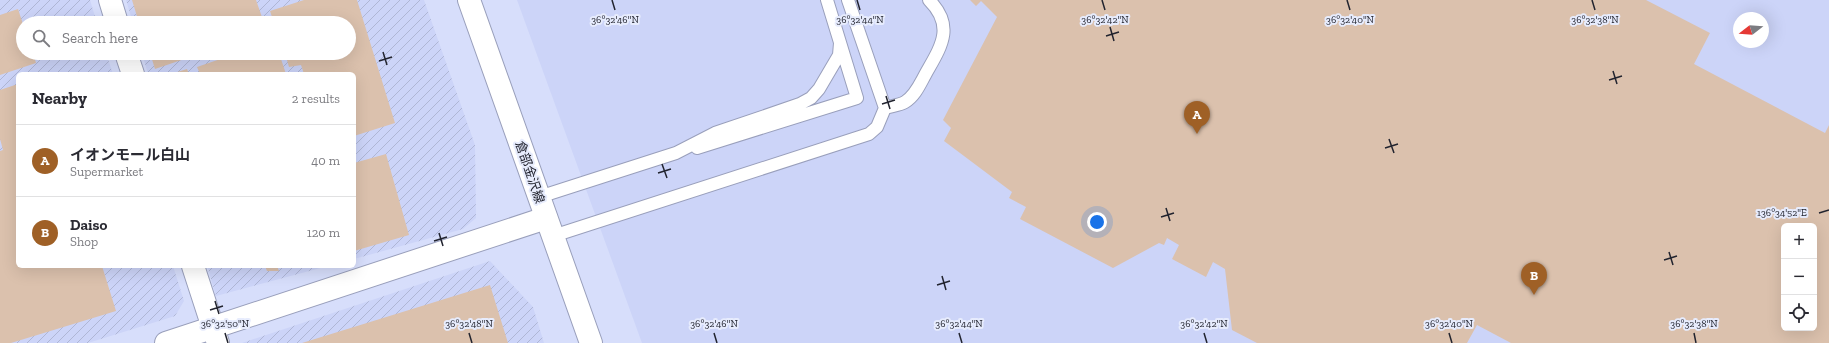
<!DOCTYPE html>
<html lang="en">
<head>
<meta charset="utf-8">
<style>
	body { margin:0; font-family:"Zilla Slab","Noto Sans JP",serif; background:#f2f2f3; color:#2b2b33 }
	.controls { position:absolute; right:12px; bottom:12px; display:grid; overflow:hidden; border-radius:6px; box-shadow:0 4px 16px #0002 }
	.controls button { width:36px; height:36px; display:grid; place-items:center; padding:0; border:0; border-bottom:1px solid #e1e1e2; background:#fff; color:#2b2b33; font:20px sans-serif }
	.compass { position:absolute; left:1733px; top:12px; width:36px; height:36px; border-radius:50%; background:#fff; box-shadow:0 4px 16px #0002; rotate:253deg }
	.you { position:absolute; left:1097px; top:222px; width:14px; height:14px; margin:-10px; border:3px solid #fff; border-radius:50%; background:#1a73e8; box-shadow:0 0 0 6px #1a73e833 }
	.badge { display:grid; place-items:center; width:26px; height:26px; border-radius:50%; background:#9f6026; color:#fff; font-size:13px; font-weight:700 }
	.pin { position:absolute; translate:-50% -33px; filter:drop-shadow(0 1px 2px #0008) }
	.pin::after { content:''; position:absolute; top:21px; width:14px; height:12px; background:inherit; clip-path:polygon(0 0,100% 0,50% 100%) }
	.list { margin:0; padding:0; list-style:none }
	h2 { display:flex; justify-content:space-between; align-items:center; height:52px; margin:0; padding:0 16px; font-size:17px }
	h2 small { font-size:13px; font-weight:400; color:#7c7c81 }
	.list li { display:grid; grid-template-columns:26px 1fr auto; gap:12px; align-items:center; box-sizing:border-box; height:72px; padding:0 16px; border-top:1px solid #e1e1e2 }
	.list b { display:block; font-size:15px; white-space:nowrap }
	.list p { margin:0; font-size:13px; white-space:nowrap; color:#7c7c81 }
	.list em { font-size:13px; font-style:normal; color:#7c7c81 }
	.icon { flex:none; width:22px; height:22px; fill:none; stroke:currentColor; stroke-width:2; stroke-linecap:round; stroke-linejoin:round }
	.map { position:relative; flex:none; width:1829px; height:343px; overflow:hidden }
	.search { position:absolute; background:#fff; box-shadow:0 4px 16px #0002; left:16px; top:16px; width:340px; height:44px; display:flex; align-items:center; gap:10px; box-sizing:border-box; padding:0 14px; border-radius:22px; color:#7c7c81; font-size:15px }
	.panel { position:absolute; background:#fff; box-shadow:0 4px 16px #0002; left:16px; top:72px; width:340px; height:196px; border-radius:6px }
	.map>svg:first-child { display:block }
</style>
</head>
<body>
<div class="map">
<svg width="1829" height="343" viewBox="0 0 1829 343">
	<defs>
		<pattern id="industrial-furrows" width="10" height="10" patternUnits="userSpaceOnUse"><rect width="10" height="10" fill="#ccd4f8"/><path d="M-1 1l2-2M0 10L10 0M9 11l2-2" fill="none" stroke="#afb6d5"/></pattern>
	</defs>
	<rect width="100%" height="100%" fill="#d7defb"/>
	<path fill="#ccd4f8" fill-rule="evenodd" d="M517 0H1829V343H642ZM1739 18H1763V42H1739ZM1784 226H1814V328H1784Z"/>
	<path fill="url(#industrial-furrows)" d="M0 0H90L97 23H23V53H106L113 74H18V266H173L184 301 175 316 88 343H0Z
		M126 0H424L475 145 476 218 463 229 354 259V74H148L142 53H349V23H133Z
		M490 261 533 307 544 343H242Z
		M207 266H328L216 296Z"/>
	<path fill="#dbc1ad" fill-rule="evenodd" d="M132 0H256L264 23H139Z
		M304 0H357L395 123 354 136V74H304L301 65 289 67 285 53H349V23H274L270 11Z
		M970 0H1646L1710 33 1694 64 1825 133 1829 125V343H1511L1477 325 1467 343H1257L1232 330 1225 269 1213 262 1206 277 1172 259 1179 245 1167 238 1164 245 1159 243 1113 268 1020 219 1026 207 1009 198 1012 192 944 141 951 128 943 120 997 17 981 1 976 6ZM1784 226H1814V328H1784Z
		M18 9 23 24V53H33L36 63 0 75V15Z
		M150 53H202L155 69Z
		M238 53H279L286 74H200L197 67Z
		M187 69 189 74H171Z
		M18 84V266H102L116 311 11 343H0V151L3 150 0 139V90Z
		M386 154 409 235 354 251V176H356L354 163Z
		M265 266H277L279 271H267Z
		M490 285 508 343H302Z"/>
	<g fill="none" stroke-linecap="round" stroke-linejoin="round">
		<g stroke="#999fbb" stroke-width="14">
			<path id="lane" d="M885 108C891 106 900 105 905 102 915 96 920 84 925 75 940 48 956 27 929 0
				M697 148 857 98 827 0
				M539 197 676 153 715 133 800 104 811 98 819 89 839 55 840 43
				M553 236 869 134 877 127 885 108 848 0"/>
		</g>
		<g stroke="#999fbb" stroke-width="24">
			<path id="street" d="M110 0 117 23
				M126 53 133 74
				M193 266 218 343
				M166 343 546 218"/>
		</g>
		<g stroke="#999fbb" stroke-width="24">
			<path id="secondary" d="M469 0 591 343"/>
		</g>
		<use href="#lane" stroke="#fff" stroke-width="12"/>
		<use href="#street" stroke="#fff" stroke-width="22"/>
		<use href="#secondary" stroke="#fff" stroke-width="22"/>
	</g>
	<path fill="none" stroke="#22242f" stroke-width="1.5" d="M612 0 615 10M857 0 860 10M1102 0 1105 10M1347 0 1350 10M1592 0 1595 10M1110 27 1114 41M1106 36 1119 32M383 52 387 65M379 61 392 57M1613 71 1617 84M1609 80 1622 76M886 96 890 109M882 104 895 100M1389 139 1394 153M1385 148 1398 144M662 164 667 178M658 173 671 169M1166 208 1170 221M1819 213 1829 210M1161 217 1174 213M439 233 443 246M434 241 447 237M1669 252 1673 265M1664 260 1677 256M942 276 946 290M937 285 950 281M215 301 219 314M210 310 223 306M225 333 228 343M469 333 472 343M714 333 717 343M959 333 962 343M1204 333 1207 343M1449 333 1452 343M1694 333 1696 343"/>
	<g text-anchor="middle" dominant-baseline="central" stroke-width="4" stroke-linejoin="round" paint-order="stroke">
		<g font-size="13" fill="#22242f" stroke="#e7ecfd">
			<text transform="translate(530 172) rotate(71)">倉部金沢線</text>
		</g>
	</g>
	<g font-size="10" text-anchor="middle" fill="#22242f" stroke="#e7ecfd" stroke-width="4" stroke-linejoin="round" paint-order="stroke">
		<text x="615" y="23">36°32'46"N</text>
		<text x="860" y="23">36°32'44"N</text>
		<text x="1105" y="23">36°32'42"N</text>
		<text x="1350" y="23">36°32'40"N</text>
		<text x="1595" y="23">36°32'38"N</text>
		<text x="1782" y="216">136°34'52"E</text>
		<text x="225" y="327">36°32'50"N</text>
		<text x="469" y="327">36°32'48"N</text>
		<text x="714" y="327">36°32'46"N</text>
		<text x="959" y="327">36°32'44"N</text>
		<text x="1204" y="327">36°32'42"N</text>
		<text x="1449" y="327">36°32'40"N</text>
		<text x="1694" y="327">36°32'38"N</text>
	</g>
</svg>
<div class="controls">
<button>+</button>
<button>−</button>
<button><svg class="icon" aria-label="locate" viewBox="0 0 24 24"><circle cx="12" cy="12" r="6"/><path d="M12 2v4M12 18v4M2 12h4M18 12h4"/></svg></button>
</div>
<svg class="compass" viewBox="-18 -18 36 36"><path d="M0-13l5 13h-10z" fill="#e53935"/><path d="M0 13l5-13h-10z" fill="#7c7c81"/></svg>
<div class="you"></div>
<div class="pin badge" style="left:1197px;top:134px">A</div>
<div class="pin badge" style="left:1534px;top:295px">B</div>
<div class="search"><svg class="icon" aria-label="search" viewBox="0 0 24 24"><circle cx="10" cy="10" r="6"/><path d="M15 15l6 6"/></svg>Search here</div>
<section class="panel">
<h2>Nearby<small>2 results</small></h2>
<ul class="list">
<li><span class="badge">A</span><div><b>イオンモール白山</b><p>Supermarket</p></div><em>40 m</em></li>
<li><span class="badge">B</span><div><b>Daiso</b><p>Shop</p></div><em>120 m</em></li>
</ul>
</section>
</div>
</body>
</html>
